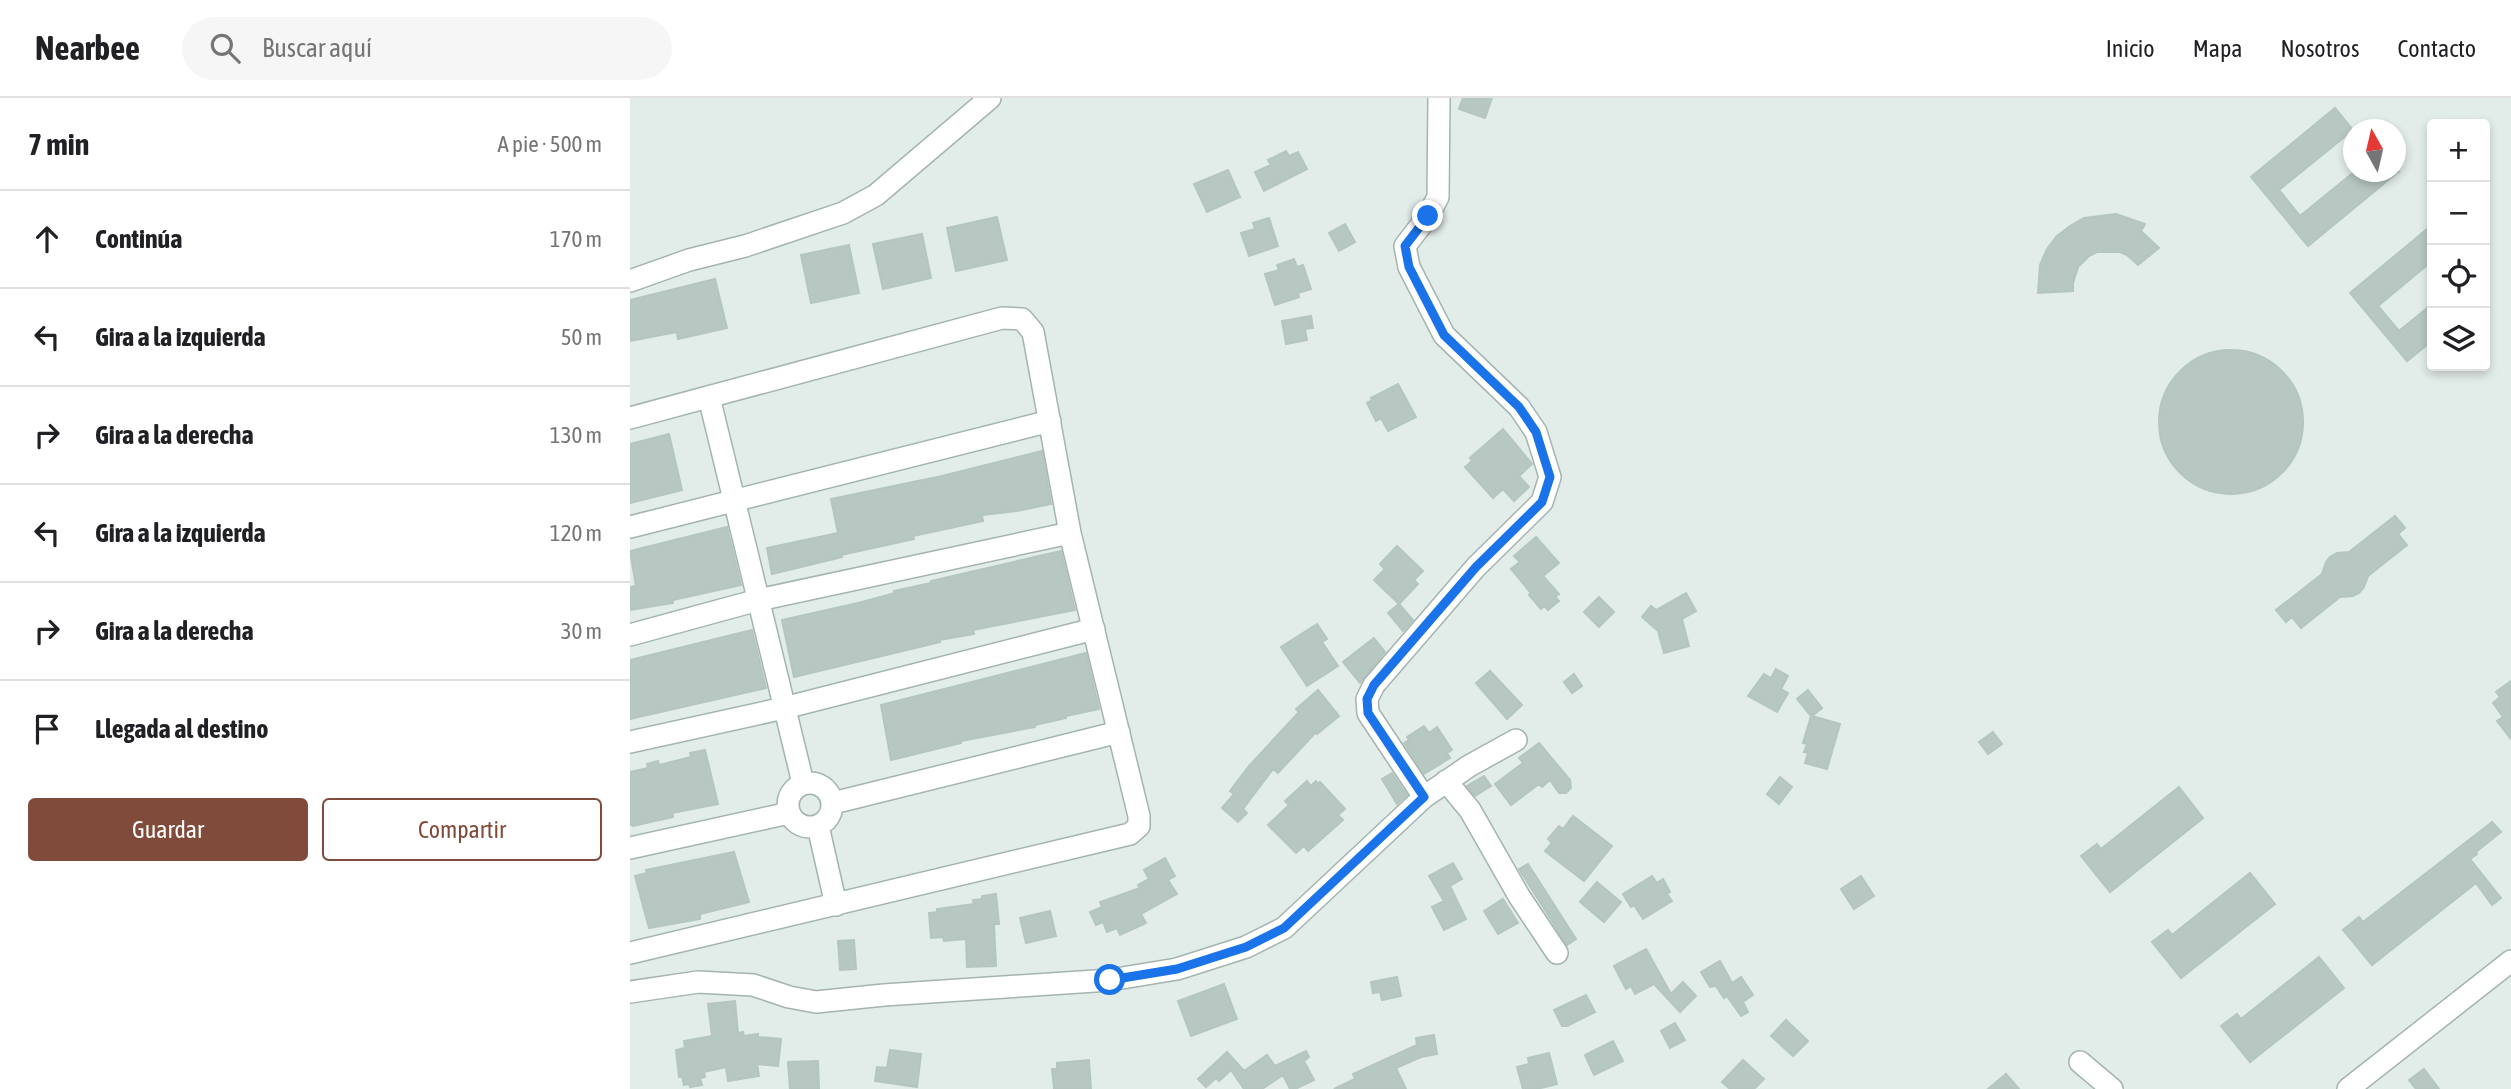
<!DOCTYPE html>
<html lang="es">
<head>
<meta charset="utf-8">
<style>
	body { margin:0; font-family:"Asap Condensed",sans-serif; background:#f6f6f6; color:#202124 }
	.controls { position:absolute; right:21px; top:21px; display:grid; overflow:hidden; border-radius:7px; box-shadow:0 4px 10px #0003 }
	.controls button { width:63px; height:63px; display:grid; place-items:center; padding:0; border:0; border-bottom:2px solid #e0e0e0; background:#fff; color:#202124; font:35px sans-serif }
	.compass { position:absolute; left:1713px; top:21px; width:63px; height:63px; border-radius:50%; background:#fff; box-shadow:0 4px 10px #0003; rotate:352deg }
	.stop { position:absolute; width:21px; height:21px; margin:-16px; border:5px solid #1a73e8; border-radius:50%; background:#fff }
	.stop.end { background:#1a73e8; border-color:#fff; box-shadow:0 2px 7px #0008 }
	.list { margin:0; padding:0; list-style:none }
	h2 { display:flex; justify-content:space-between; align-items:center; height:91px; margin:0; padding:0 28px; font-size:30px }
	h2 small { font-size:23px; font-weight:400; color:#757577 }
	.list li { display:grid; grid-template-columns:46px 1fr auto; gap:21px; align-items:center; box-sizing:border-box; height:98px; padding:0 28px; border-top:2px solid #e0e0e0 }
	.list b { display:block; font-size:26px; white-space:nowrap }
	.list em { font-size:23px; font-style:normal; color:#757577 }
	.actions { display:flex; gap:14px; padding:21px 28px }
	.actions a { flex:1; padding:16px 0; border:2px solid #804b3b; border-radius:7px; text-align:center; font-size:24px; color:#804b3b }
	.actions .main { background:#804b3b; color:#fff }
	.icon { flex:none; width:38px; height:38px; fill:none; stroke:currentColor; stroke-width:2; stroke-linecap:round; stroke-linejoin:round }
	.map { position:relative; flex:none; width:1881px; height:991px; overflow:hidden }
	header { display:flex; align-items:center; gap:42px; box-sizing:border-box; height:98px; padding:0 35px; background:#fff; border-bottom:2px solid #e0e0e0 }
	header strong { font-size:33px }
	nav { display:flex; gap:38px; margin-inline-start:auto; font-size:24px }
	.search { width:490px; height:63px; background:#f6f6f6; display:flex; align-items:center; gap:18px; box-sizing:border-box; padding:0 24px; border-radius:38px; color:#757577; font-size:26px }
	main { display:flex }
	aside { flex:1; background:#fff }
	.map>svg:first-child { display:block }
</style>
</head>
<body>
<header>
<strong>Nearbee</strong>
<div class="search"><svg class="icon" aria-label="search" viewBox="0 0 24 24"><circle cx="10" cy="10" r="6"/><path d="M15 15l6 6"/></svg>Buscar aquí</div>
<nav><a>Inicio</a><a>Mapa</a><a>Nosotros</a><a>Contacto</a></nav>
</header>
<main>
<aside>
<h2>7 min<small>A pie · 500 m</small></h2>
<ul class="list">
<li><svg class="icon" aria-label="ahead" viewBox="0 0 24 24"><path d="M12 20V5M6 11l6-6 6 6"/></svg><div><b>Continúa</b></div><em>170 m</em></li>
<li><svg class="icon" aria-label="left" viewBox="0 0 24 24"><path d="M17 20v-9H6M10 6l-5 5 5 5"/></svg><div><b>Gira a la izquierda</b></div><em>50 m</em></li>
<li><svg class="icon" aria-label="right" viewBox="0 0 24 24"><path d="M7 20v-9h11M14 6l5 5-5 5"/></svg><div><b>Gira a la derecha</b></div><em>130 m</em></li>
<li><svg class="icon" aria-label="left" viewBox="0 0 24 24"><path d="M17 20v-9H6M10 6l-5 5 5 5"/></svg><div><b>Gira a la izquierda</b></div><em>120 m</em></li>
<li><svg class="icon" aria-label="right" viewBox="0 0 24 24"><path d="M7 20v-9h11M14 6l5 5-5 5"/></svg><div><b>Gira a la derecha</b></div><em>30 m</em></li>
<li><svg class="icon" aria-label="arrive" viewBox="0 0 24 24"><path d="M6 21V4h12l-3 4 3 4H6"/></svg><div><b>Llegada al destino</b></div></li>
</ul>
<div class="actions"><a class="main">Guardar</a><a>Compartir</a></div>
</aside>
<div class="map">
<svg width="1881" height="991" viewBox="0 0 1881 991">
	<rect width="100%" height="100%" fill="#e2ece8"/>
	<path fill="#b7c7c1" stroke="#b4c6bf" stroke-width="2" d="M833 0H862L855 20 829 11Z
		M1705 10 1723 32 1649 92 1670 118 1724 74H1768L1678 148 1621 79Z
		M656 53 659 58 668 54 677 71 634 93 625 74 641 67 638 62Z
		M598 72 610 99 577 114 564 86Z
		M1486 116 1515 126 1511 133 1529 150 1508 167 1497 157 1490 154H1467L1459 158 1448 169 1443 185V193L1408 195 1410 167 1417 151 1427 138 1440 128 1454 120Z
		M367 119 377 162 326 173 317 130Z
		M639 120 648 148 619 158 611 135 625 131 623 125Z
		M715 126 725 144 709 153 699 135Z
		M1802 127V163L1748 208 1769 233 1802 206V243L1777 263 1720 195Z
		M292 136 301 180 253 191 243 146Z
		M219 147 229 195 181 205 171 157Z
		M664 161 667 169 673 167 681 191 668 195 669 199 645 207 635 176 649 172 647 167Z
		M85 181 97 230 48 241 47 234 0 243V202Z
		M681 218 683 230 675 231 677 242 656 246 652 223Z
		M1529 324a72 72 0 1 1 144 0a72 72 0 1 1-144 0Z
		M768 286 786 319 758 333 751 320 746 323 737 305 742 302 741 300Z
		M873 331 902 366 889 378 899 389 884 403 873 391 863 400 835 369 842 363 840 360Z
		M39 336 52 392 0 405V346Z
		M412 353 421 406 387 413 352 417 353 423 283 438 284 441 211 457 212 459 142 476 137 450 208 435 201 401 312 378Z
		M1765 418 1775 430 1768 436 1777 447 1738 478 1734 489 1729 495 1723 498 1710 499 1671 530 1662 519 1656 524 1646 512 1692 476 1696 464 1700 459 1707 455 1719 454Z
		M97 429 111 487 43 502V505L0 512V489L6 488 0 453Z
		M906 439 929 465 913 478 929 496 925 499 929 503 918 512 914 508 911 511 899 497 901 495 881 471 890 464 884 458Z
		M767 448 793 473 784 482 788 486 769 506 744 482 755 471 750 466Z
		M431 453 445 512 343 532 344 536 309 542 310 544 164 579 152 522 228 505 265 495 264 493 301 485V483Z
		M1056 495 1066 513 1052 521 1059 548 1034 555 1028 533 1012 519 1021 508 1026 512Z
		M969 499 984 514 969 529 954 514Z
		M769 506 783 522 773 533 758 515Z
		M687 526 697 541 692 544 708 568 677 588 651 549Z
		M122 532 136 590 0 621V562Z
		M744 540 755 554 730 585 713 564Z
		M456 555 469 611 436 618V620L405 627V629L331 643V645L261 662 251 607Z
		M1146 571 1158 578 1151 591 1158 595 1147 614 1118 598 1134 576 1141 580Z
		M860 573 892 607 877 621 846 585Z
		M944 576 952 588 942 595 934 584Z
		M1881 583V641L1867 623 1873 619 1863 605 1870 599 1866 594Z
		M688 592 709 618 687 636 686 634 648 675 643 671 613 711 617 715 608 724 592 710 604 696 600 693 619 668 669 614 666 611Z
		M1178 592 1192 610 1182 618 1210 626 1197 671 1175 665 1178 655 1174 654 1177 646 1173 645 1181 618 1167 601Z
		M794 628 799 635 807 629 822 652 817 655 820 660 794 676 774 645 779 642 777 639Z
		M1363 634 1372 646 1358 656 1349 644Z
		M909 645 940 682 941 690 936 695H929L920 682 912 689 909 686 881 707 865 686 893 665 889 660Z
		M75 652 88 706 42 715 43 719 3 728 0 726V674L18 670 17 666 28 663 29 667 61 659 60 655Z
		M762 675 777 697 767 706 752 681Z
		M854 678 861 688 845 698 837 688Z
		M1150 679 1162 689 1149 706 1137 696Z
		M677 683 681 688 686 683 688 686 690 684 715 711 708 717 713 722 678 753 674 748 666 755 638 727 659 707 655 703Z
		M1549 689 1573 720 1480 794 1451 758 1467 746 1471 751Z
		M943 718 982 748 954 783 915 753 922 745 918 741 929 728 933 731Z
		M1862 724 1871 734 1846 754 1847 756 1840 761 1871 800 1862 807 1846 785 1742 867 1713 832 1729 819 1733 824Z
		M104 754 119 804 70 816V821L19 830 5 778 17 775 16 772Z
		M535 760 545 778 538 782 547 796 511 816 516 825 490 837 487 830 477 834 473 824 466 827 460 814 472 809 470 804 510 790 508 787 519 781 514 772Z
		M823 765 832 781 820 788 836 821 814 832 802 809 814 803 799 778Z
		M898 766 946 841 937 847 889 771Z
		M1620 775 1645 806 1551 880 1522 844 1538 832 1542 837Z
		M1022 778 1027 785 1033 781 1040 794 1037 796 1042 803 1013 821 1004 807 1001 809 993 796Z
		M1231 778 1244 798 1224 811 1211 791Z
		M967 784 991 804 974 824 950 804Z
		M366 796 369 826H364L366 868 337 869 336 841 314 843 313 839 301 840 299 815 307 814V811L344 806 343 802 352 801V798Z
		M873 801 888 825 868 836 854 813Z
		M420 813 426 838 396 845 390 820Z
		M224 842 226 871 210 872 208 843Z
		M1016 851 1041 896 1053 884 1066 898 1050 914 1024 886 1005 896 1001 888 996 891 984 868Z
		M1689 859 1714 890 1620 964 1591 928 1607 916 1611 921Z
		M1090 863 1102 885 1111 879 1123 897 1113 904 1118 914 1111 918 1097 898 1094 900 1086 888 1080 889 1071 874Z
		M767 879 771 898 752 902 750 894 743 895 741 884Z
		M594 886 607 921 561 938 548 903Z
		M956 897 965 914 937 928H932L924 912Z
		M105 903 108 935 113 934 114 938 128 936V939L151 941 148 968 127 966 129 978 98 983 96 969 74 974 75 979 70 980 72 987 60 989 59 986 54 987 52 978 49 979 46 952 55 950 54 943 82 938 78 906Z
		M1156 922 1178 943 1163 958 1141 938Z
		M1045 925 1055 942 1040 950 1031 933Z
		M804 937 807 956 791 959 766 970 776 991H704L725 981 723 976 787 947 786 940Z
		M983 943 993 963 964 977 955 957Z
		M260 952 291 956 287 989 245 983 247 969 257 970Z
		M676 953 679 959 674 963 684 982 665 991H660L653 977 632 991H614L601 972 589 983 586 980 576 989 568 981 597 954 614 973 637 957 645 968Z
		M919 955 927 986 907 991H893L887 969 899 966 898 960Z
		M459 962 461 991H424L422 971H427V965Z
		M1113 962 1134 981 1124 991H1100L1092 984Z
		M188 963 189 991H160L158 964Z
		M1794 971 1809 991H1786L1779 982Z
		M1376 976 1389 991H1358Z"/>
	<g fill="none" stroke-linecap="round" stroke-linejoin="round">
		<g stroke="#a4b4af" stroke-width="24">
			<path id="minor" d="M0 183 59 162 115 148 213 115 246 97 360 0
				M79 299 173 685
				M0 320 372 220 392 221 403 234 440 435 509 718V728L500 736 0 855
				M0 429 420 323
				M0 537 128 502 440 435
				M0 644 154 610 464 531
				M816 683 840 712 889 798 927 855
				M158 707a22 22 0 1 1 44 0a22 22 0 1 1-44 0Z
				M794 699 738 615 737 601 744 587 846 469 912 404 920 379 906 334 889 309 814 237 779 169 775 148 798 118 808 99 809 0
				M203 705 489 634
				M188 728 206 807
				M0 750 159 715
				M0 894 68 884 123 887 159 899 186 904 254 897 480 882 547 871 616 849 654 830 794 699 839 668 886 642
				M1450 964 1482 991
				M1718 991 1881 863"/>
		</g>
		<use href="#minor" stroke="#fff" stroke-width="21"/>
	</g>
	<g fill="none" stroke-linecap="round" stroke-linejoin="round">
		<path stroke="#1a73e8" stroke-width="9" d="M480 882 547 871 616 849 654 830 794 699 738 615 737 601 744 587 846 469 912 404 920 379 906 334 889 309 814 237 779 169 775 148 798 118"/>
	</g>
</svg>
<div class="controls">
<button>+</button>
<button>−</button>
<button><svg class="icon" aria-label="locate" viewBox="0 0 24 24"><circle cx="12" cy="12" r="6"/><path d="M12 2v4M12 18v4M2 12h4M18 12h4"/></svg></button>
<button><svg class="icon" aria-label="layers" viewBox="0 0 24 24"><path d="M12 4l9 5-9 5-9-5zM3 14l9 5 9-5"/></svg></button>
</div>
<svg class="compass" viewBox="-18 -18 36 36"><path d="M0-13l5 13h-10z" fill="#e53935"/><path d="M0 13l5-13h-10z" fill="#757577"/></svg>
<div class="stop" style="left:480px;top:882px"></div>
<div class="stop end" style="left:798px;top:118px"></div>
</div>
</main>
</body>
</html>
